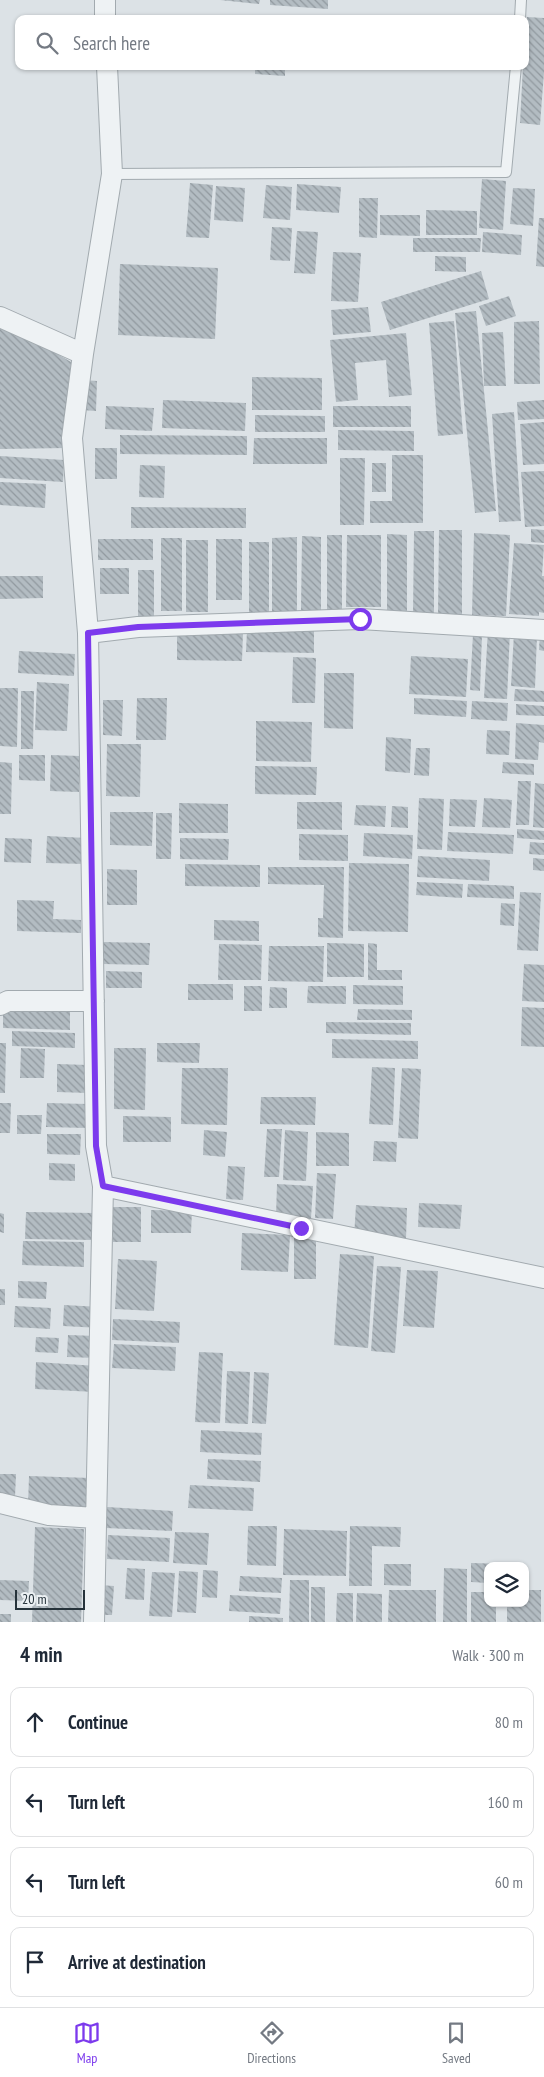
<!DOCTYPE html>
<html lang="en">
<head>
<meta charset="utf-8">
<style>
	body { margin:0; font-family:"PT Sans Narrow",sans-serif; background:#f6f6f7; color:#1f2937 }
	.controls { position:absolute; right:15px; bottom:15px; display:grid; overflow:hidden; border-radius:10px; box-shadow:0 1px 4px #0004 }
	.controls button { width:45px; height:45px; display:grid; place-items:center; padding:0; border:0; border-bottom:1px solid #e0e1e3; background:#fff; color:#1f2937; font:25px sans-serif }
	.scale { position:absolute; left:15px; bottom:12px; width:70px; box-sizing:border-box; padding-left:5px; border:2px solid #26333b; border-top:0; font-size:14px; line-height:18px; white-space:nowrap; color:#26333b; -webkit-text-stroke:4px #ebf0f3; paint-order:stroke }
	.stop { position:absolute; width:15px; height:15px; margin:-11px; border:4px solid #7c3aed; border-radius:50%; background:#fff }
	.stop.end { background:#7c3aed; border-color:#fff; box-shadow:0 1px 5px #0008 }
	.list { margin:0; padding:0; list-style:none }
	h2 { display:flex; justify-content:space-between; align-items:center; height:65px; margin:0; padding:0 20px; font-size:21px }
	h2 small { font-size:16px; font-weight:400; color:#747a83 }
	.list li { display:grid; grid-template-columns:32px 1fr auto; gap:15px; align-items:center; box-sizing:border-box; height:70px; margin:0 10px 10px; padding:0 10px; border:1px solid #e0e1e3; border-radius:10px }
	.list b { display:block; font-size:19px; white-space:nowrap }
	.list em { font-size:16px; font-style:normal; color:#747a83 }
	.icon { flex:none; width:28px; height:28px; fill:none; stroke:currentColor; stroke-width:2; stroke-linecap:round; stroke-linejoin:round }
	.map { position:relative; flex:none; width:544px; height:1622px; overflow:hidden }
	.search { position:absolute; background:#fff; box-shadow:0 1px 4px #0004; left:15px; right:15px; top:15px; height:55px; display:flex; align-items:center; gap:12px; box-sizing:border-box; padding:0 18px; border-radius:10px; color:#747a83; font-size:19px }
	.sheet { height:385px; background:#fff }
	nav { display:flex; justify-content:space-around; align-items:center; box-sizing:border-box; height:70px; border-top:1px solid #e0e1e3; background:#fff; font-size:14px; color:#747a83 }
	nav a { display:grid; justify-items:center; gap:2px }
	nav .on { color:#7c3aed }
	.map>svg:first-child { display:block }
</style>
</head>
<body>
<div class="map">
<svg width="544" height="1622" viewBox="0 0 544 1622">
	<defs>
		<pattern id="building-back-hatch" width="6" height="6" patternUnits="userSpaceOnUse" patternTransform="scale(1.25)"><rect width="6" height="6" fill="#b3bcc2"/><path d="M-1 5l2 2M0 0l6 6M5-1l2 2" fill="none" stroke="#91999f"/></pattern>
	</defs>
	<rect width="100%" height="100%" fill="#dce2e6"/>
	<path fill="url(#building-back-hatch)" d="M220 0H260L259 4Z
		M270 0H328V9L270 5Z
		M527 17 544 18V72L540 125 520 123 523 66H525Z
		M255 66H285V76L255 74Z
		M482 179 506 181 503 230 479 228Z
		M190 183 213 185 209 238 186 237Z
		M297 184 341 187 339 213 296 210Z
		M266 185 292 187 290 220 263 218Z
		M216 186 245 188 243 222 214 220Z
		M513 188 535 189 533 226 510 224Z
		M359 198H378L377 238 359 237Z
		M426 210 477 211V235H426Z
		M380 215H420V236L380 235Z
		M539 218H544V267L536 266Z
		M272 227 292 228 290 261 270 260Z
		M297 231 318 232 315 274 294 273Z
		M483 232 522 235 521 255 482 252Z
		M413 238H481L480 252H413Z
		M333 252 361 253 358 302 331 301Z
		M435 256 466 257V272L435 271Z
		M120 264 218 268 215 339 118 335Z
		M481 271 489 299 390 330 381 302Z
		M509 296 516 316 486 326 479 306Z
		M368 307 371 332 333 335 331 310Z
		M476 311 496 511 475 513 455 313Z
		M454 321 463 434 438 436 429 323Z
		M539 321 540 384H514V322Z
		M0 324 30 338 71 362 67 448 0 449Z
		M503 332 506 386H484L482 333Z
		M406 333 412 395 389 397 386 360 355 363 358 400 336 402 330 340Z
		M252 377 322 378V410H252Z
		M83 380 97 381 96 411 82 410Z
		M163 400 246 403 245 431 162 428Z
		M544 400V419L518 420 517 402Z
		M106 406 154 408 152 431 105 429Z
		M333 406H411V427H333Z
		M514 412 521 521 499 522 492 414Z
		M255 415 325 416V432H255Z
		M544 422V464L523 465 520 424Z
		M338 430 414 431V451L338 450Z
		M120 435 247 436V455L120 454Z
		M254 438H327V464H253Z
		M95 448H117V479H95Z
		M392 455H423V523H370V501H392Z
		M0 456 64 460 63 482 0 478Z
		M340 458H365L364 525H340Z
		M372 463H386V492H372Z
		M140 465 165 466 164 498 139 497Z
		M544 471V526L525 527 521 472Z
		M0 482 46 484 45 508 0 505Z
		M131 507 246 508V528H131Z
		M531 529 544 530V543L531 542Z
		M439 530H462V615L438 614Z
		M414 531H434V614H413Z
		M474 533 510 535 506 616 472 615Z
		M387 534 407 535V611H387Z
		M327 535H342V611H327Z
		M347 535H381V607H346Z
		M302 536 321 537V610H301Z
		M297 537V613H272V538Z
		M161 538H182V611H161Z
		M98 539H153V560H98Z
		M216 539H242V600H216Z
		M186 540H208V612H186Z
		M249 542H269V616L249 617Z
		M514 543 544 545 542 576H544V613L539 612V616L509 614Z
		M100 568H129V594H100Z
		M138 570H154V620H138Z
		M0 576H43V598L0 599Z
		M488 629 510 631 507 699 484 698Z
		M247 630 314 631V653L246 652Z
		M177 631 243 632 242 661 177 660Z
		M514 633 537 634 535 688 511 686Z
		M540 633 544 634V651L539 650Z
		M473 634 482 635 480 691 470 690Z
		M19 651 75 654 74 676 18 673Z
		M411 656 468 659 466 697 409 694Z
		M293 657 316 658 315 703H292Z
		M324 673H354L353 729 324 728Z
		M37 682 69 684 67 731 35 730Z
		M0 688H18L17 747 0 746Z
		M515 689 544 691V702L514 701Z
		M21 691H34L33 749H21Z
		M137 698H167L166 740H136Z
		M414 698 467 701 466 717 414 714Z
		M103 700H123L122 736 103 735Z
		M472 701 508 703 507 721 471 719Z
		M516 704 544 706V716L516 715Z
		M256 721 312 722 311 762 256 761Z
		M516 723 544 725V743L539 742 538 760 515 759Z
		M487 730 510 731 509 755 486 754Z
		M386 737 411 739 410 773 385 771Z
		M107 744H141L140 797 106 796Z
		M416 748H430L429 776 414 775Z
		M19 755H45V781L19 780Z
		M51 755 80 756 79 792 50 791Z
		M0 762 12 763 11 814H0Z
		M503 762 534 764V775L502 773Z
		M255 766 317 767 316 795 255 794Z
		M518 781H531L529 825H516Z
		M535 783 544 784V828L533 827Z
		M419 798 444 799 442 850 417 849Z
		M484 798 512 800 510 828 482 827Z
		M450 799 477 800 475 827 449 826Z
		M297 802H342V830L297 829Z
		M179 803 228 804V833H179Z
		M356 805 386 806 385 827 354 825Z
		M392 806 408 807V828L391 827Z
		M110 812H153L152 846 110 845Z
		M156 813H172L171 859H156Z
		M517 829 544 831V840L517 838Z
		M448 832 514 835 513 854 447 851Z
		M364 833 413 835 412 859 363 856Z
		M299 834 348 835V861L299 860Z
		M47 836 86 838V864L46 863Z
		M5 838 32 839 31 863 4 862Z
		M180 838 229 839 228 860 180 859Z
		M530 842 544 843V855L529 854Z
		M418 856 490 860 489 881 417 877Z
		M533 858 544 859V871L533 870Z
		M349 863 409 864 408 932 348 931Z
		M185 864 260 865V887L185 886Z
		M268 867H344L343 938 318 937V918H323L324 885 268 884Z
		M107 869 137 870V905H107Z
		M417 882 463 884 462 898 416 895Z
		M468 884 514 886V899L467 897Z
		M520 892 541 893 538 951 517 950Z
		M17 900 54 901 53 919 81 920V933L17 931Z
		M501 903 515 904 514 926 500 925Z
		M214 920 259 921V941L214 940Z
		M103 942 150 943 149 965 103 964Z
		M327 943 364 944V977H327Z
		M368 943 377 944V970H402V980H368Z
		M219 944 262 945 261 980H218Z
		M269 946H324L323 982 268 981Z
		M524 964 544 965V1002L522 1001Z
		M106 971 142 972V988H106Z
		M188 984H233V1000H188Z
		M353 985 403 986V1005L353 1004Z
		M244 986H262V1011H244Z
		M308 986H346V1004L307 1003Z
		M270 987 287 988V1008H269Z
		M522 1007 544 1008V1047L521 1046Z
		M3 1009 70 1011V1030L3 1028Z
		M358 1009 412 1010V1020H357Z
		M326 1022 411 1023V1035L326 1033Z
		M12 1031 75 1033V1048L12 1046Z
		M332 1039 418 1041V1059L332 1058Z
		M0 1043H6L5 1093H0Z
		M157 1043H200L199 1063 157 1062Z
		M21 1048 45 1049 44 1078H20Z
		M114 1048H146L145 1110 114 1109Z
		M57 1064 88 1065V1093L57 1092Z
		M372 1067 395 1068 393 1125 369 1124Z
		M182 1068H228L227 1125 181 1124Z
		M402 1068 421 1069 418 1139 398 1138Z
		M261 1097H316L315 1125 260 1124Z
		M0 1103H11L10 1133H0Z
		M47 1103 88 1104 87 1128 46 1127Z
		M17 1115H42L41 1134H17Z
		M123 1116 171 1117V1142H123Z
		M267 1129H282L279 1177H264Z
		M204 1130 227 1132 225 1157 203 1155Z
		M285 1130 308 1132 306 1181 283 1180Z
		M316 1132 349 1133V1166H316Z
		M47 1134H81L80 1155 47 1154Z
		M374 1141 397 1142 396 1162 373 1161Z
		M49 1163 75 1164V1181L49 1180Z
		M228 1166 245 1167 243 1200 226 1199Z
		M317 1173 336 1174 333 1219 315 1218Z
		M277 1184 313 1186 311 1218 276 1216Z
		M419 1203 462 1205 460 1229 418 1227Z
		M356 1205 407 1208 406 1239 354 1237Z
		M113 1207H141V1242H113Z
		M151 1210 192 1211 191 1233H151Z
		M26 1212 95 1213 94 1240 25 1239Z
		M0 1213 4 1214V1233L0 1232Z
		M242 1233 290 1235 288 1272 241 1270Z
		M294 1238H316V1279H294Z
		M23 1241 84 1242V1267L22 1265Z
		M340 1254 374 1256 368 1348 334 1345Z
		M118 1259 157 1261 154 1311 115 1309Z
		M377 1266 401 1267 395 1353 371 1351Z
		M407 1270 438 1271 434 1328 403 1326Z
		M18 1281 47 1282 46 1299 18 1298Z
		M0 1289H5V1305H0Z
		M64 1305 101 1307 100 1328 63 1326Z
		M15 1306 51 1308 50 1329 14 1327Z
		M113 1319 180 1322 179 1343 112 1340Z
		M68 1335 97 1336 96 1358 67 1357Z
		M36 1337 59 1338 58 1353 35 1352Z
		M114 1344 176 1347 175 1371 112 1368Z
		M199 1352 223 1353 220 1423 195 1422Z
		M36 1362 97 1366 95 1392 35 1389Z
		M227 1371 250 1372 248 1424 225 1423Z
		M254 1372 269 1373 266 1424 252 1423Z
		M201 1430 262 1433 261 1455 200 1452Z
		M208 1459 261 1461 260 1482 207 1479Z
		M0 1474H16L15 1497 0 1496Z
		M29 1476 91 1478 89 1508 28 1506Z
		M190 1485 254 1488 253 1511 188 1508Z
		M107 1507 173 1511 172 1531 106 1528Z
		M248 1526H277L276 1566 247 1565Z
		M350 1526 401 1527 400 1547 372 1546V1586H349Z
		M35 1527 84 1529 81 1622H32Z
		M284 1529 347 1531 346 1576 283 1575Z
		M175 1532 209 1533 207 1565 173 1563Z
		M108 1535 170 1538 169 1562 107 1559Z
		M471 1563 515 1564V1566H488V1583L471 1582Z
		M384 1564H411V1586L384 1585Z
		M127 1568 145 1569 144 1600 125 1599Z
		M444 1568 467 1569V1622H443Z
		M203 1570 218 1571 217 1598 202 1597Z
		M179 1571 198 1572 196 1613 177 1612Z
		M152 1572 175 1573 172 1617 149 1616Z
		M240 1576 282 1578 281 1593 239 1591Z
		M0 1580 29 1581 28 1601 0 1600Z
		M290 1580H309V1622H289Z
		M99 1585 114 1586 112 1615H98Z
		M311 1587H325V1622H311Z
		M389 1590H436V1622H388Z
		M525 1590H541V1622H507V1603H525Z
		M471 1592H488V1603H496V1622H471Z
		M337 1593H353V1622H336Z
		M357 1593 382 1594V1622H356Z
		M230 1595 281 1598 280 1614 229 1611Z
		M0 1614H11V1622H0Z
		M249 1616 283 1618V1622H249Z"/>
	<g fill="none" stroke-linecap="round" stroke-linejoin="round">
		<g stroke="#a2aaaf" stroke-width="12">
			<path id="lane" d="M520 19 521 0
				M112 174 506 172 516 66"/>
		</g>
		<g stroke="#a2aaaf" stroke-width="22">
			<path id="street" d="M105 0V19
				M0 317 83 354
				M88 633 138 627 360 619 544 630
				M0 1005 8 1001H94
				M103 1186 544 1278
				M0 1503 49 1515 96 1518
				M94 1622 103 1186 96 1146 88 633 72 438 83 354 112 174 107 66"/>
		</g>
		<use href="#lane" stroke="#eef2f4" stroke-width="10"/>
		<use href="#street" stroke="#eef2f4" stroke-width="20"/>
	</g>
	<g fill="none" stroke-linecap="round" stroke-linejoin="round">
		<path stroke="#7c3aed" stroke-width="6" d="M301 1228 103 1186 96 1146 88 633 138 627 360 619"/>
	</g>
</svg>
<div class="controls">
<button><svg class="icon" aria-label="layers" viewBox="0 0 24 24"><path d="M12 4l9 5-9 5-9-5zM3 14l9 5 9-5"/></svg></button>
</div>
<div class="scale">20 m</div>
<div class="stop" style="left:360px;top:619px"></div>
<div class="stop end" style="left:301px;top:1228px"></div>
<div class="search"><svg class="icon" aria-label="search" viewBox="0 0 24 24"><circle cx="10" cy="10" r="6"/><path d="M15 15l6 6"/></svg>Search here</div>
</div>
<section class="sheet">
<h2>4 min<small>Walk · 300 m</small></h2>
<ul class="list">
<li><svg class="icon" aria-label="ahead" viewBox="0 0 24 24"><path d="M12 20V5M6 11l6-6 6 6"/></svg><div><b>Continue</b></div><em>80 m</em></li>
<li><svg class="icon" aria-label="left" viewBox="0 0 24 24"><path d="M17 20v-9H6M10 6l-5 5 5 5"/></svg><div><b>Turn left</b></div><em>160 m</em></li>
<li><svg class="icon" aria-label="left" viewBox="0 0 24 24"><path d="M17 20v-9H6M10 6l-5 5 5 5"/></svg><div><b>Turn left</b></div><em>60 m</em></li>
<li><svg class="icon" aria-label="arrive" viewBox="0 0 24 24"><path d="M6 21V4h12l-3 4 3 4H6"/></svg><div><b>Arrive at destination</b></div></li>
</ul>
</section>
<nav>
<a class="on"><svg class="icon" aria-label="map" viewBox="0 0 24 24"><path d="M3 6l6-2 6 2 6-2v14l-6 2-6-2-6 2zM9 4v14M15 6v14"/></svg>Map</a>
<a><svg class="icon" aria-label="directions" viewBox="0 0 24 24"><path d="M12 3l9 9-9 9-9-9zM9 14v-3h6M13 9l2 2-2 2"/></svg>Directions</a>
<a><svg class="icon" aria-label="saved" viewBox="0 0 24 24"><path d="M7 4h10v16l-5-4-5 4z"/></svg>Saved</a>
</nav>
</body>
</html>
